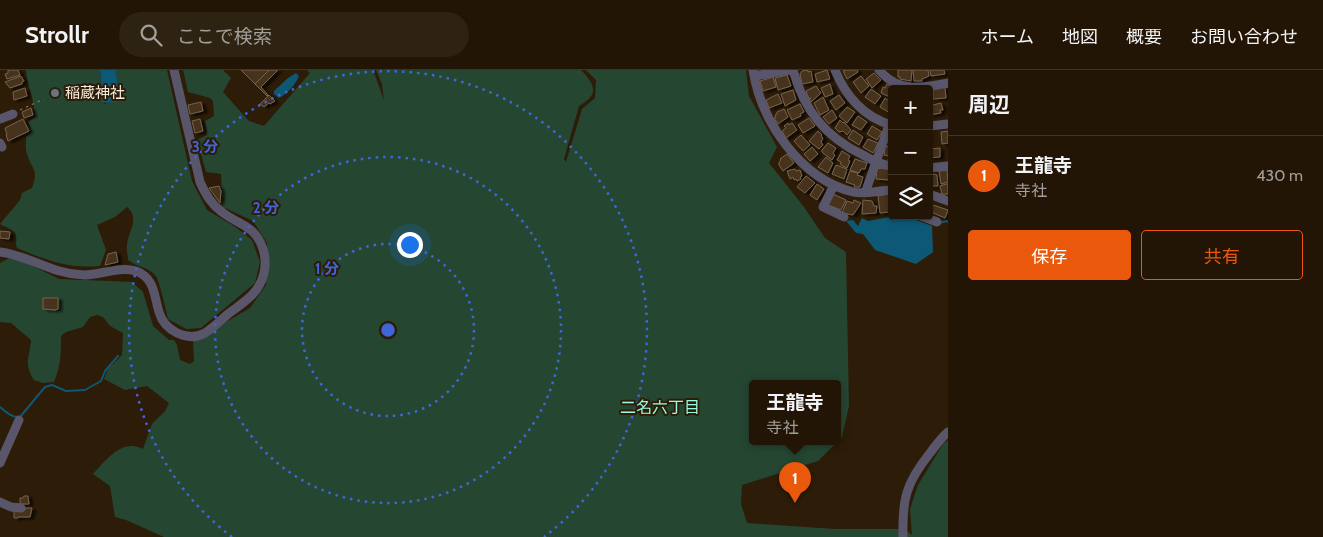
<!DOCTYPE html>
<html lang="ja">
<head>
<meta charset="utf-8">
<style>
	body { margin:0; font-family:Cabin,"Noto Sans JP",sans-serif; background:#2e2213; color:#f1f3f6 }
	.controls { position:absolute; right:15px; top:15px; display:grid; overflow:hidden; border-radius:5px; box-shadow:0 1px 4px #0004 }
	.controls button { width:45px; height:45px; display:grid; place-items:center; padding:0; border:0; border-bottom:1px solid #3f3427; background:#221505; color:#f1f3f6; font:25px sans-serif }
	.you { position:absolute; left:409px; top:174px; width:18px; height:18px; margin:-12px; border:4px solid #fff; border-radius:50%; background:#1a73e8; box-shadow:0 0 0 8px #1a73e833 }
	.badge { display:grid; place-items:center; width:32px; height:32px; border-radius:50%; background:#ea580c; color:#fff; font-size:16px; font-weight:700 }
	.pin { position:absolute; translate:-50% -41px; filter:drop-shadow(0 1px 2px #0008) }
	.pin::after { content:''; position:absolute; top:26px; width:18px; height:15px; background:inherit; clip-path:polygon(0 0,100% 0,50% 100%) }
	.popup { position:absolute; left:749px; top:310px; width:92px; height:65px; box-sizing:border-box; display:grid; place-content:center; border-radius:5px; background:#221505; filter:drop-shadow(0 1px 4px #0005); font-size:16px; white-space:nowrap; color:#a29f9a }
	.popup b { font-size:19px; color:#f1f3f6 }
	.popup::after { content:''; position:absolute; left:50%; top:100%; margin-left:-10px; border:10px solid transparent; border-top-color:#221505 }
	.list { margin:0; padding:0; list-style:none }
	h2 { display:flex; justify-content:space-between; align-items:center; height:65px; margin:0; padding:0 20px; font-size:21px }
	h2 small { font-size:16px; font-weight:400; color:#a29f9a }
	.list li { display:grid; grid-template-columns:32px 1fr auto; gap:15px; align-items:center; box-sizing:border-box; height:80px; padding:0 20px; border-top:1px solid #3f3427 }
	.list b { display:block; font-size:19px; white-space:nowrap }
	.list p { margin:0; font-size:16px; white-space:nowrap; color:#a29f9a }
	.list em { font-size:16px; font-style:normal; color:#a29f9a }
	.actions { display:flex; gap:10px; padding:15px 20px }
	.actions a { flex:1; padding:11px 0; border:1px solid #ea580c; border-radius:5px; text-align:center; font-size:18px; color:#ea580c }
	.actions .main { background:#ea580c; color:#fff }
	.icon { flex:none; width:28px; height:28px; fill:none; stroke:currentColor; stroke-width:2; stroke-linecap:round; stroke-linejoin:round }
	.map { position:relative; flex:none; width:948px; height:467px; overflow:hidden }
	header { display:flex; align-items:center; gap:30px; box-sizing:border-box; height:70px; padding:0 25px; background:#221505; border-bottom:1px solid #3f3427 }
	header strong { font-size:24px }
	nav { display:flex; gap:28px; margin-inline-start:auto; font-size:18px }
	.search { width:350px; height:45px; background:#2e2213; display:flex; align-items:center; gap:12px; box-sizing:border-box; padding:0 18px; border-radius:28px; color:#a29f9a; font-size:19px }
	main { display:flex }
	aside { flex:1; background:#221505 }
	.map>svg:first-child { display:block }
</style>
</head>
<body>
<header>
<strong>Strollr</strong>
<div class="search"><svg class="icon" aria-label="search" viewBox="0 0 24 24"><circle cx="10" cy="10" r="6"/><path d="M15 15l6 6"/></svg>ここで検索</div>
<nav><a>ホーム</a><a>地図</a><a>概要</a><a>お問い合わせ</a></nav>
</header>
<main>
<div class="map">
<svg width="948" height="467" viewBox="0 0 948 467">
	<defs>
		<filter id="shadow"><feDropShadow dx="4" dy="2" stdDeviation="1" flood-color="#0009"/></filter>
	</defs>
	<rect width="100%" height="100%" fill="#2d1c07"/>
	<path fill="#254732" d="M26 0H100L103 32 104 34 118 30 119 26 116 0H167L192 111 207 140 234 156 252 170 260 192 255 213 201 258 186 259 168 249C166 240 160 213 156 206 149 197 136 197 128 190 128 185 126 179 127 174 129 161 140 148 127 137L115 147 97 155 106 180 100 196C67 199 47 190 17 178 15 173 17 170 16 166 16 160 5 157 0 154L20 130 22 123 32 118C39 98 32 101 27 84 25 79 26 72 26 67L31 62 28 52 35 47C35 31 27 16 26 0Z
		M183 0H223L231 8 223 22 249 51 264 56 310 3 307 0H373L384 30 382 14 376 0H581C595 15 600 24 579 36L564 89 566 92 582 39 595 28 596 10 586 0H746L749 26 777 77 769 93 804 137 825 168 846 182 849 336 842 367 838 372V314H752V372H837L818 391 742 415 741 434 747 453 835 459H904L912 465 910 439 918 415 943 374 948 370V467H164L126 450 115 447 110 416 93 404C106 390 122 368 143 379L152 354 165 341 169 333 147 316 125 320 104 309 108 299 122 285 123 263 110 256 103 247 97 245 90 247 83 257 66 262 61 266C61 282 61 296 54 312L43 313 34 310C23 293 30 287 31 270L11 253 0 252V193L11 187 17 188 59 209 132 212 143 222 153 256 169 270H174L177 275 180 290 190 294 194 291 193 271 250 238 266 215 267 173 253 151 223 137 221 104 206 102 197 70 207 65 205 51 214 46 213 31 210 28 188 22Z"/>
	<path fill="#0d5874" d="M100 0H116L119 26 117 32 103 33Z
		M296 3 299 6C296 14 287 24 279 28L274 24V21L288 8Z
		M895 146H905L932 156 933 182 916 194 875 180 863 164 856 163 846 151 853 150 858 156 862 148 868 151Z"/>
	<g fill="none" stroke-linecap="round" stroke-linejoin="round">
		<path stroke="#0d5874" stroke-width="2" d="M939 153 947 151 948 152
			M0 337C6 342 12 348 20 347L45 317 52 315 66 321 85 320 101 311 105 301 118 286"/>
	</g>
	<path fill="#46331e" stroke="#77634c" filter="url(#shadow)" d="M8 0H18L20 5 7 9 5 4 8 3Z
		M241 0H269L255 14Z
		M269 0H278L261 17 268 25 267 26 255 14Z
		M808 0V2L811 1 813 12 802 14 800 4 802 1Z
		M827 0 830 9 817 12 815 4Z
		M846 0H857L858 2 847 9 843 1Z
		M898 0H912L911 11 900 9V7H898Z
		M913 0H928L929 6 922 9V11H914Z
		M930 0H944L945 4 931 6Z
		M874 3 881 10 872 18 866 9Z
		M787 5 791 16 778 20 775 8Z
		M21 6 24 11 22 12V14L10 18 5 12Z
		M861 6 869 16 861 23 853 12Z
		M773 7 776 17 763 21 760 11Z
		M830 14 833 24 825 27 821 18Z
		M887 14 897 19H892V28L881 23 883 17 885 18Z
		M816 16 821 23 811 32 809 29 811 28 809 29 806 21Z
		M945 17 946 28 933 29V19Z
		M25 18 27 26 14 30 13 22Z
		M871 19 881 26 875 34 865 27Z
		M793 20 796 30 785 36 781 24Z
		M778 24 782 33 769 38 766 30Z
		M269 25 275 31 270 34 269 33 264 37 260 34Z
		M839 25 845 33 836 40 830 31Z
		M823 27 829 40 820 45 814 33Z
		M885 28 892 33V40L890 43 880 37Z
		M201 32 203 41 190 44 188 35Z
		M941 33 943 40H940L941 43 930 45 929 36Z
		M800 34 804 42 800 44 801 46 792 50 787 40Z
		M847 37 855 42 847 53 839 46Z
		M31 38 33 45 24 48 22 42Z
		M784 39 788 47 778 54 774 48 776 47 775 45 777 44V42Z
		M832 40 837 48 829 54 823 47Z
		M858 46 867 52 861 60 852 55Z
		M809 48 815 56 803 63 798 55Z
		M23 49 29 61 8 71 6 65H7L5 58Z
		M200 49 203 61 195 63 192 51Z
		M840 50 843 53 844 52 851 60 847 65 843 61 839 62 835 58Z
		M788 53 789 55 792 53 797 60 786 68 782 61 786 58 784 56Z
		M872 56 882 62 877 70 867 64Z
		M853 60 863 67 859 75 848 68Z
		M818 61 822 65 821 66 823 68 821 72 823 75 819 79 809 71Z
		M948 61V73L942 74 941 62Z
		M801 65 810 75 803 81 794 71Z
		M868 69 878 73 873 83 863 77Z
		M828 73 836 78 833 83 835 85 832 90 822 82V80Z
		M889 76 892 77V90H888L889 86 884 85 885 77Z
		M812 77 818 84 810 91 804 84Z
		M940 78V87L929 88V79Z
		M842 81 850 86 848 90 850 91 847 98 840 94 841 92 837 90Z
		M787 84 794 93 783 101 779 95V92L781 90 780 89Z
		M826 87 833 93 828 103 818 97Z
		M855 89 867 93 865 99H861L859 103 850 100Z
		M836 95 847 99 844 109 832 104Z
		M882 98 890 100 888 110 876 109 877 99Z
		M795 99 796 101 800 100 802 106 800 107 801 109 797 111 796 109 794 110 793 107 790 109 787 101Z
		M947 100 948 112 941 114 939 101Z
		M850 101 858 103 857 105 863 107 860 117H854L855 115 846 112Z
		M929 103 937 105 938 116H929Z
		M806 106 815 113 805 123 797 117Z
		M817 114 824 119 817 130 810 125Z
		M946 114H948V124H942L940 116Z
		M219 116 221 121 220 133 209 118Z
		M833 124 846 130 841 140 828 135Z
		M888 124 892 139 889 140 890 142 880 143 878 126Z
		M854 130 861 133 853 145 842 143 847 131 853 133Z
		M863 130 872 131 874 136H877L876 143 862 144Z
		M933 135 948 140 945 148 931 142Z
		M0 161 10 162 9 169 0 168Z
		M116 182 118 192 105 195 108 184Z
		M43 228H58V239L55 240 43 239Z
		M24 426H28L29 434H20V428H23Z
		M25 438H32L30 447H18V448H14V440H25Z"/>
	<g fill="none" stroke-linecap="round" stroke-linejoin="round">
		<path stroke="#938574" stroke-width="1" stroke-dasharray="2.5 4" stroke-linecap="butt" d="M20 40 44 29"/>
		<path stroke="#59566c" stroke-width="9" d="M753 0C761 52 801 109 853 122 866 125 879 120 892 120
			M793 0C804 40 825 67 863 85 872 90 881 95 892 96
			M835 0C845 25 864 48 892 55
			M879 0C898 23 922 18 948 13
			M754 6 790 0
			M0 49 13 44
			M929 56 948 54
			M0 73 2 77
			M929 98 948 96
			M834 115 823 137 844 147
			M865 123 889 55
			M929 124 948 131
			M921 146 937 152
			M0 182C31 186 51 204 84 205 101 205 119 196 136 201 155 208 154 226 159 242 164 260 187 273 205 263 213 258 221 250 228 244 236 238 245 232 252 225 264 213 268 195 263 179 255 155 240 156 222 142 211 134 206 125 200 112L174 0
			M0 393 19 350
			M0 432 11 437 21 438
			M903 467C902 429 906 413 930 383 936 375 941 368 948 362"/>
	</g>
	<g fill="none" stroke="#3e66d9" stroke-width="2.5" stroke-dasharray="2.5 5">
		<circle cx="388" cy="260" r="86"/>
		<circle cx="388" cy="260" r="173"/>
		<path d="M232 467A259 259 0 1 1 544 467"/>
	</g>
	<circle fill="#6b7280" stroke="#2d1c07" stroke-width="2" cx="55" cy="23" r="5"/>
	<g text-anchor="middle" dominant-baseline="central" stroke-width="4" stroke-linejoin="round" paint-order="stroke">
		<g font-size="15" fill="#f7ebde" stroke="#2d1c07" text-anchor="start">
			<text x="65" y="23">稲蔵神社</text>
		</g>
		<g font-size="16" fill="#97f9df" stroke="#2d1c07">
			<text x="660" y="337">二名六丁目</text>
		</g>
	</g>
	<circle cx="388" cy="260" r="8" fill="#3e66d9" stroke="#2d1c07" stroke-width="2.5"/>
	<g font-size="15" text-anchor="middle" font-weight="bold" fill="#3e66d9" stroke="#2d1c07" stroke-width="4" stroke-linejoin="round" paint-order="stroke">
		<text x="205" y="82">3 分</text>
		<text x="266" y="143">2 分</text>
		<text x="327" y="204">1 分</text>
	</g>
</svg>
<div class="controls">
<button>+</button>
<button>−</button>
<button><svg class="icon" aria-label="layers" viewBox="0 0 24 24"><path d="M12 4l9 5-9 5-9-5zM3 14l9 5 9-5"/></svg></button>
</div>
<div class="you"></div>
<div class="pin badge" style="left:795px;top:433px">1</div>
<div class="popup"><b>王龍寺</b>寺社</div>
</div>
<aside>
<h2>周辺<small></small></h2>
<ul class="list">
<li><span class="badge">1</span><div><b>王龍寺</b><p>寺社</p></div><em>430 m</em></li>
</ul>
<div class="actions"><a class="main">保存</a><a>共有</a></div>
</aside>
</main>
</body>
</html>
